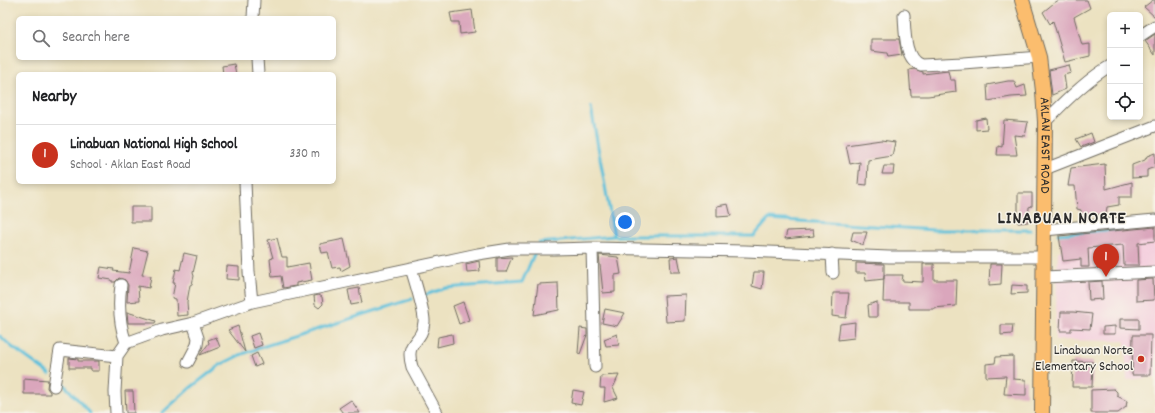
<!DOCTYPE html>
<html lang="en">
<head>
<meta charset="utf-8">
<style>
	body { margin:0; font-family:Dekko,sans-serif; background:#f2f2f2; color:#202124 }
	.controls { position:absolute; right:12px; top:12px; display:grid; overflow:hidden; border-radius:6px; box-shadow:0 2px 6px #0003 }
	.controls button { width:36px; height:36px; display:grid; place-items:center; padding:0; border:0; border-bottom:1px solid #e0e0e0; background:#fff; color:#202124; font:20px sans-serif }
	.you { position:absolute; left:625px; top:222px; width:14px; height:14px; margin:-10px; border:3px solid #fff; border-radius:50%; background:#1a73e8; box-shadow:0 0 0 6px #1a73e833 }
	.badge { display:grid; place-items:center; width:26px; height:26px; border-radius:50%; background:#c8321e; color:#fff; font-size:13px; font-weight:700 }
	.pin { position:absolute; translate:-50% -33px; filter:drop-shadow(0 1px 2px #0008) }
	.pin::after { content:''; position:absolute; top:21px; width:14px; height:12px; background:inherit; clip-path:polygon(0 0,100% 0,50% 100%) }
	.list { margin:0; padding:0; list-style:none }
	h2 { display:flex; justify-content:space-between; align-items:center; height:52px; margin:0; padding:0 16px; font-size:17px }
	h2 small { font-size:13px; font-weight:400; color:#757577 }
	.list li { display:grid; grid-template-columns:26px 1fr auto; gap:12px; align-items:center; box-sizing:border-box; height:60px; padding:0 16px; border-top:1px solid #e0e0e0 }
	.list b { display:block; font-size:15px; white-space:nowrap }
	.list p { margin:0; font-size:13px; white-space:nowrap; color:#757577 }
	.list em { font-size:13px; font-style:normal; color:#757577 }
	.icon { flex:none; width:22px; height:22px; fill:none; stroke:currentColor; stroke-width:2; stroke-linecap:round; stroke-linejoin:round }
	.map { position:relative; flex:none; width:1155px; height:413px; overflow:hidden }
	.search { position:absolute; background:#fff; box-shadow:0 2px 6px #0003; left:16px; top:16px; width:320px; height:44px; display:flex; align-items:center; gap:10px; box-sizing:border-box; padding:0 14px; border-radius:6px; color:#757577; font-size:15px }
	.panel { position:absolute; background:#fff; box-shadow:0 2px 6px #0003; left:16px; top:72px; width:320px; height:112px; border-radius:6px }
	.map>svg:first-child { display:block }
</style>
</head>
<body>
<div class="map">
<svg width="1155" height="413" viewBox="0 0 1155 413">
	<rect width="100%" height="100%" fill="#f7f3e8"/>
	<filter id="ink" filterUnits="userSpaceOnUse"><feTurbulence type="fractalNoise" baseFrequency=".025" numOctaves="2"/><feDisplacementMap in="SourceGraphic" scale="8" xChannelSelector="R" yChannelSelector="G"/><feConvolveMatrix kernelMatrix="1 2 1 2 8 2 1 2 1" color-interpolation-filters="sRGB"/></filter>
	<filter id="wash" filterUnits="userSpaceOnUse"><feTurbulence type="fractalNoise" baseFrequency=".012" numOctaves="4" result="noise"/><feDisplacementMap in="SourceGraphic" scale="16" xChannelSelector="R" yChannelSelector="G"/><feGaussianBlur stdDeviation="0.9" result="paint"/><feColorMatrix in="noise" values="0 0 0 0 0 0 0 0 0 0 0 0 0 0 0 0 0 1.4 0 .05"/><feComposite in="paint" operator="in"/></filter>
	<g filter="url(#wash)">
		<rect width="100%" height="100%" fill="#ece2c1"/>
		<path fill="#f4cfde" d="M1155 225V377L1127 380 1125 341 1055 340 1058 251 1088 248V233Z"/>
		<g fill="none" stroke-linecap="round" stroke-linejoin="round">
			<path stroke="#5ec1dc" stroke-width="3" d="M591 108 614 236
				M1058 234 1124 229 1146 226
				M538 246 539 243 614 236H754L769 219 934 230H1030
				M422 296 446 288 522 282 535 252
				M0 336 12 347 50 374
				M59 379 90 413
				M162 413 189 389 220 365 240 355 265 346 412 299"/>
		</g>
		<g id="blocks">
			<path fill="#daa6bc" d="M1059 0H1087L1090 8 1074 17 1082 45 1090 44V56L1065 62 1053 21 1050 24 1043 12 1054 3Z
				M1153 0H1155V17L1144 7Z
				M472 10 475 32 460 34 459 22H452L450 13Z
				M1155 34V55L1145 41Z
				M871 39H899L902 55 888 57 887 53 871 51Z
				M234 64 236 74H223L222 66Z
				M1069 65 1071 73 1064 75 1066 89 1052 95 1049 70Z
				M914 69 923 72V74L948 71 950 80H955L956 92 928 96H911L909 70Z
				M1008 81H1014L1017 88 1025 85 1027 96 1011 97 988 101 987 85Z
				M986 118 987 129 976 130V120Z
				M1004 120 1028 122 1025 136 1014 135 1017 155H997L998 146 1002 147Z
				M1091 133 1094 142 1081 147 1076 139Z
				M881 140 895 142 892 156 868 160 867 185 858 184 860 162 850 164 846 145Z
				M1155 153V167L1147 170V177L1132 178V165L1145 160 1147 156Z
				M1105 164 1106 189 1132 182V197H1119V205L1107 207 1106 214 1081 216V210L1077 209 1075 186H1068L1071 168Z
				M884 166H894L893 174H882Z
				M1018 193H1032V206L1029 207 1028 222 1018 223Z
				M728 204 731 216 717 217V206Z
				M131 207H151V222H131Z
				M1155 227V241L1138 243 1139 265H1124L1123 245 1088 248 1089 267H1081V259L1063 261 1059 236Z
				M813 230 814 236 785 239 787 231Z
				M853 232H867L863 245 851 240Z
				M277 238 282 257H287V267L309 263 312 280 296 283V286L283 288 281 276 272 277 270 259 273 258 268 240Z
				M344 239 350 266 341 271 340 267 332 268 328 252 322 253 320 244Z
				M134 248 148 251 142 275 151 276 149 288 138 286 139 301 127 302 128 285 125 280 119 278 115 282H112V280L99 278 101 267 114 269 113 271 129 273Z
				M184 253 197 256 193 273 194 276 192 284 190 285 187 302 188 315 177 316 176 299 172 298 175 283H173L176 269 180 270Z
				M599 255 618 257 621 274 615 275V292L603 293Z
				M512 257 506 272H497V258Z
				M678 257 681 272H671L670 258Z
				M479 261 480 271 467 272 466 264Z
				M856 263 884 264V279L866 281 865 273H856Z
				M923 264H934V280H957L956 306 934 308V309H909V302H883L884 275H903L902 281 923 282Z
				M990 264H1002L1001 284 989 285Z
				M227 266 239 267V280L226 279Z
				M754 272H764L762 289 752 286Z
				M1153 279 1154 300 1136 301V280Z
				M1102 281 1103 299 1089 300 1088 282Z
				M558 283 559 310 534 315 538 284Z
				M1012 285 1027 286V293L1011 294Z
				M359 288 362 303 351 305 348 290Z
				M833 293H849L846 318 832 316Z
				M319 295 322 297 323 304 319 308 315 305 314 296Z
				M686 295 685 321 666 322 664 296Z
				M463 302 469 320 459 324 453 306Z
				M877 302V317H869L868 305Z
				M605 309 625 313 617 326 602 323Z
				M127 312 156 321 155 323H128Z
				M1061 312H1073L1092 314 1090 329 1071 328V331H1060Z
				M1120 319H1139V329L1120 328Z
				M855 322 854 338 838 340 840 324Z
				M1001 325H1013L1012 334 1001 335Z
				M238 326 245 352 228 330Z
				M1115 326V334H1103V327Z
				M580 328 587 329V335L580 354 578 353Z
				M258 333 262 345 254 348 250 336Z
				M452 334 453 343 437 347 438 337Z
				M617 334 619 345 606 346 604 339Z
				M1133 335H1151L1150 375H1132Z
				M216 337 220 347 200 355 209 343 208 340Z
				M257 353 262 364 255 367 251 356Z
				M1013 356V379L1026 380V395L1004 394 1006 376 986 377V364L995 363 996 357Z
				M69 358 78 359V361H99V371H91V368H69Z
				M1073 361 1093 362 1092 387H1072Z
				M619 375 613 388 618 398 604 402 605 388H600L601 376Z
				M24 378 48 380 47 388 50 392V394H24Z
				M1114 389 1117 392V396L1127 401 1126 407 1118 413H1091V390Z
				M573 390 584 392 581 405 571 403Z
				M125 391H133L134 413H126Z
				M351 400 360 413H343L339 408Z"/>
		</g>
	</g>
	<g filter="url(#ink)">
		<use href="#blocks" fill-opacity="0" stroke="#6f6b60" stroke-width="1"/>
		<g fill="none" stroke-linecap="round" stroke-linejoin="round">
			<g stroke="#6f6b60" stroke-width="13">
				<path id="minor" d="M904 15C905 30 904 60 921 65L963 63 1039 57
					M253 18 254 0
					M1140 36 1155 26
					M257 58 258 74
					M1045 122C1064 102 1086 80 1110 66
					M1045 169 1155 126
					M245 182 249 272 252 302
					M1044 230 1155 220
					M592 248 595 367
					M832 254 833 273
					M411 268C414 279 425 312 424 322 422 345 404 339 412 367L437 413
					M1044 277 1155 272
					M121 285C118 306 119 323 126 343
					M188 362 197 345 198 338 193 323
					M54 386 60 350 117 356
					M116 413 115 392 117 356 126 343 162 330 193 323 252 302 478 254 510 249H554L592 248 745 251 889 257H1044"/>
			</g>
			<g stroke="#6f6b60" stroke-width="16">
				<g id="major">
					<path id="s1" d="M1022 0 1039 57 1043 91 1045 122 1042 413"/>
				</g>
			</g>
			<use href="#minor" stroke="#fff" stroke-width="11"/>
			<use href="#major" stroke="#fbbd6e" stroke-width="14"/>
		</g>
	</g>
	<circle fill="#c8321e" stroke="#f7f3e8" stroke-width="1.5" cx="1141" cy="359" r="4"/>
	<g text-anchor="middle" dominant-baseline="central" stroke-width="3" stroke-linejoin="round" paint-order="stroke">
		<g font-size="14" fill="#2b2b2b" stroke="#f7f3e8">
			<text stroke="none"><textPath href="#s1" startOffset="148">AKLAN EAST ROAD</textPath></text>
		</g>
		<g font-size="14" fill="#2b2b2b" stroke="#f7f3e8" text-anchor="end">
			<text x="1133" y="351">Linabuan Norte<tspan x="1133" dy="16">Elementary School</tspan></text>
		</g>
		<g font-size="18" font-weight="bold" letter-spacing="1" fill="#2b2b2b" stroke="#f7f3e8">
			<text x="1062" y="219">LINABUAN NORTE</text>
		</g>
	</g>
</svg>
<div class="controls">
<button>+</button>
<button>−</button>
<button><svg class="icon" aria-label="locate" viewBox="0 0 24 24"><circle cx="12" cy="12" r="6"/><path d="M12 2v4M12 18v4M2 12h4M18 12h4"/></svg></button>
</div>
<div class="you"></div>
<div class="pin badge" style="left:1106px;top:277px">1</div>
<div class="search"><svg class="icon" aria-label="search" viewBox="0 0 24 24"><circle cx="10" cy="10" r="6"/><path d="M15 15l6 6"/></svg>Search here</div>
<section class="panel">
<h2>Nearby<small></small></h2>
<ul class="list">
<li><span class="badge">1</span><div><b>Linabuan National High School</b><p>School · Aklan East Road</p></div><em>330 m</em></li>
</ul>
</section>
</div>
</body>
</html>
